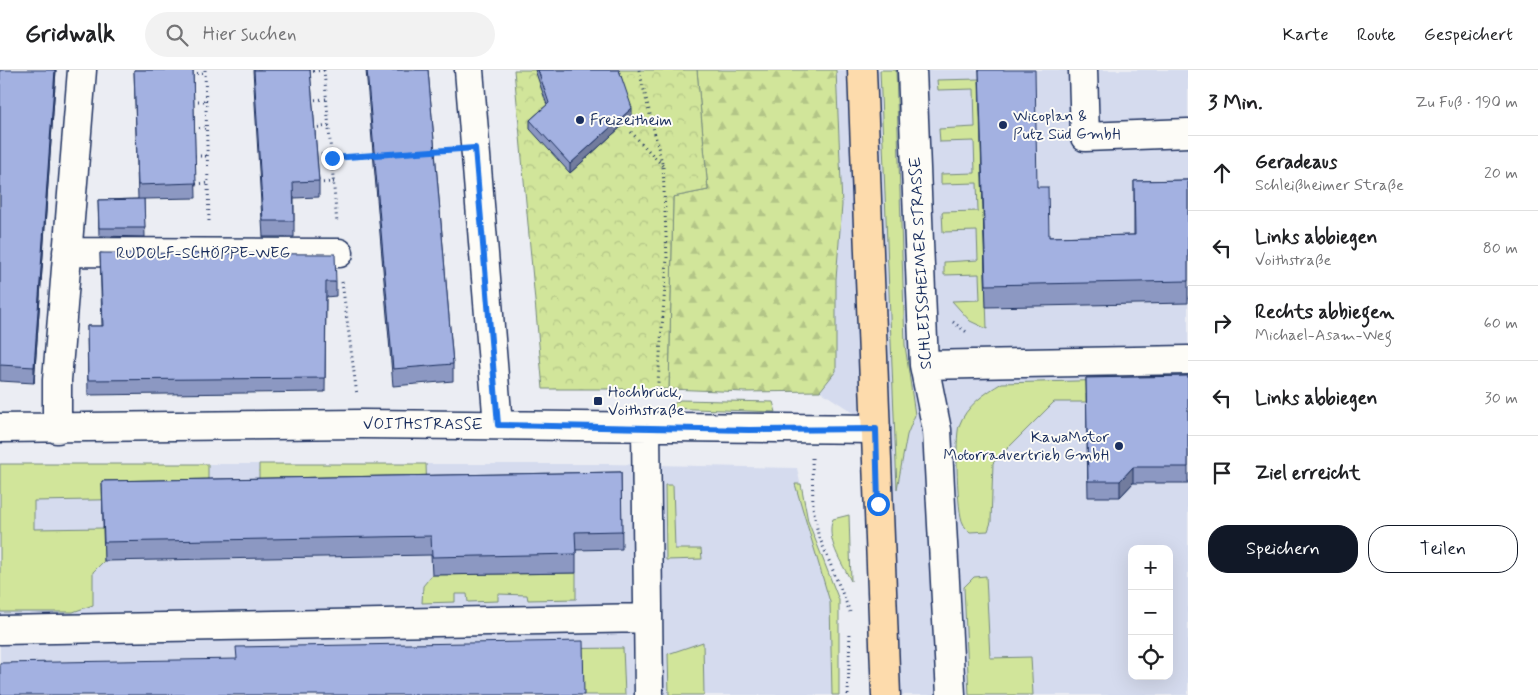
<!DOCTYPE html>
<html lang="de">
<head>
<meta charset="utf-8">
<style>
	body { margin:0; font-family:Mynerve,sans-serif; background:#f2f2f2; color:#202124 }
	.controls { position:absolute; right:15px; bottom:15px; display:grid; overflow:hidden; border-radius:10px; box-shadow:0 5px 20px #0002 }
	.controls button { width:45px; height:45px; display:grid; place-items:center; padding:0; border:0; border-bottom:1px solid #e0e0e0; background:#fff; color:#202124; font:25px sans-serif }
	.stop { position:absolute; width:15px; height:15px; margin:-11px; border:4px solid #1a73e8; border-radius:50%; background:#fff }
	.stop.end { background:#1a73e8; border-color:#fff; box-shadow:0 1px 5px #0008 }
	.list { margin:0; padding:0; list-style:none }
	h2 { display:flex; justify-content:space-between; align-items:center; height:65px; margin:0; padding:0 20px; font-size:21px }
	h2 small { font-size:16px; font-weight:400; color:#757577 }
	.list li { display:grid; grid-template-columns:32px 1fr auto; gap:15px; align-items:center; box-sizing:border-box; height:75px; padding:0 20px; border-top:1px solid #e0e0e0 }
	.list b { display:block; font-size:19px; white-space:nowrap }
	.list p { margin:0; font-size:16px; white-space:nowrap; color:#757577 }
	.list em { font-size:16px; font-style:normal; color:#757577 }
	.actions { display:flex; gap:10px; padding:15px 20px }
	.actions a { flex:1; padding:11px 0; border:1px solid #111827; border-radius:20px; text-align:center; font-size:18px; color:#111827 }
	.actions .main { background:#111827; color:#fff }
	.icon { flex:none; width:28px; height:28px; fill:none; stroke:currentColor; stroke-width:2; stroke-linecap:round; stroke-linejoin:round }
	.map { position:relative; flex:none; width:1188px; height:625px; overflow:hidden }
	header { display:flex; align-items:center; gap:30px; box-sizing:border-box; height:70px; padding:0 25px; background:#fff; border-bottom:1px solid #e0e0e0 }
	header strong { font-size:24px }
	nav { display:flex; gap:28px; margin-inline-start:auto; font-size:18px }
	.search { width:350px; height:45px; background:#f2f2f2; display:flex; align-items:center; gap:12px; box-sizing:border-box; padding:0 18px; border-radius:28px; color:#757577; font-size:19px }
	main { display:flex }
	aside { flex:1; background:#fff }
	.map>svg:first-child { display:block }
</style>
</head>
<body>
<header>
<strong>Gridwalk</strong>
<div class="search"><svg class="icon" aria-label="search" viewBox="0 0 24 24"><circle cx="10" cy="10" r="6"/><path d="M15 15l6 6"/></svg>Hier suchen</div>
<nav><a>Karte</a><a>Route</a><a>Gespeichert</a></nav>
</header>
<main>
<div class="map">
<svg width="1188" height="625" viewBox="0 0 1188 625">
	<defs>
		<pattern id="forest-firs" width="22" height="20" patternUnits="userSpaceOnUse" patternTransform="scale(1.25)"><rect width="22" height="20" fill="#d1e59a"/><path d="M5 1l3.5 6h-7zM16 11l3.5 6h-7z" fill="#b3c587"/></pattern>
		<pattern id="park-crowns" width="20" height="18" patternUnits="userSpaceOnUse" patternTransform="scale(1.25)"><rect width="20" height="18" fill="#d1e59a"/><path d="M2 6a3 3 0 1 1 6 0M12 15a3 3 0 1 1 6 0" fill="none" stroke="#b3c587"/></pattern>
	</defs>
	<rect width="100%" height="100%" fill="#ebedf3"/>
	<filter id="ink" filterUnits="userSpaceOnUse"><feTurbulence type="fractalNoise" baseFrequency=".02" numOctaves="2"/><feDisplacementMap in="SourceGraphic" scale="10" xChannelSelector="R" yChannelSelector="G"/><feConvolveMatrix kernelMatrix="1 2 1 2 8 2 1 2 1" color-interpolation-filters="sRGB"/></filter>
	<g filter="url(#ink)">
		<path fill="#d5dbee" fill-rule="evenodd" d="M836 0H1188V625H885L877 358 820 321 836 301V209L842 134ZM1132 479H1169V606H1132Z
			M0 394H608L797 398 808 451 839 530V625H0Z"/>
		<path fill="#d1e59a" stroke="#768a7c" d="M880 0H896L905 275 915 345 907 365 897 419Z
			M979 9V17L987 259 970 251 952 231 980 230 979 204 944 205V192L978 190 977 161 943 162 942 142 978 141 977 113 941 114V104L975 103 974 71 940 72 939 59 975 57 974 19 938 20 937 10Z
			M1188 308 1086 324V332H1054L993 393 991 452 988 461 970 462C968 460 964 457 963 453 957 444 955 367 959 356 966 336 985 323 1002 313Z
			M680 330 773 332 776 342 667 338Z
			M0 394H208V428L34 431V459L103 458 104 491 93 502V535L73 542H0Z
			M259 394H426L427 424 259 427Z
			M795 414H801L808 451 839 530V625H832L830 532Z
			M665 415H673L675 479H701L702 489 666 490Z
			M849 445 851 511C842 493 825 469 833 449Z
			M576 503V529L528 530 527 525 498 524V531L468 532 467 524H455V532L422 533 423 516 432 505Z
			M986 506 990 588 1031 587 1033 625H969L964 517 974 507Z
			M703 572 704 625H669L668 584Z
			M623 578 625 625H584L450 580Z"/>
		<path fill="url(#forest-firs)" stroke="#768a7c" d="M697 0H836L842 135 836 209V301L820 321 745 322 669 319 673 127 708 120Z"/>
		<path fill="url(#park-crowns)" stroke="#768a7c" d="M514 0H697L708 120 673 127 669 319H543Z"/>
		<g fill="none" stroke-linecap="round" stroke-linejoin="round">
			<g stroke="#1b2f5e" stroke-width="31">
				<path id="minor" d="M469 0 498 355
					M912 0 924 295 937 360 951 625
					M1083 0 1085 67 1188 63
					M67 182 339 183
					M924 295 1188 290
					M0 358 361 354 876 359
					M646 358 649 625
					M57 359V310L82 0
					M0 560 648 548"/>
			</g>
			<g stroke="#1b2f5e" stroke-width="31">
				<path id="major" d="M862 0 886 625"/>
			</g>
			<path stroke="#1b2f5e" stroke-width="3" stroke-dasharray="1 4" stroke-linecap="butt" d="M205 0 209 152
				M324 0 337 154
				M639 0 663 97 667 188 657 326
				M308 2 324 0
				M192 4 205 3
				M310 30 326 29
				M193 31H206
				M313 58 329 56
				M194 59 206 58
				M631 62 663 96
				M432 81 446 80
				M316 85 331 84
				M195 86H207
				M332 88 376 85
				M318 113 334 112
				M196 114 208 113
				M342 212 357 325
				M953 252 968 263
				M812 388 813 437 818 464 850 542
				M848 625 850 561"/>
			<use href="#minor" stroke="#fdfcf7" stroke-width="28"/>
			<use href="#major" stroke="#fddbac" stroke-width="28"/>
		</g>
		<path fill="#8c98c2" stroke="#1b2f5e" d="M56 0 34 313 0 311V4Z
			M134 0H193L196 128 144 129 145 167 99 166 98 130 138 129Z
			M253 0H310L319 111V127L294 128V167H263Z
			M366 0H428L453 294V311L393 316Z
			M535 0H619L632 47 570 103 530 59V50L547 35Z
			M979 0 1037 117 1049 167 1134 165V111L1188 110V233L986 237Z
			M100 183 336 212V226L326 227 325 322 88 325 87 256H102Z
			M1188 306V413H1133L1120 427H1088L1086 308Z
			M621 402 622 479 576 480V503L432 505 431 485 104 491 102 411Z"/>
		<path fill="#727c9e" stroke="#1b2f5e" d="M55 0H56L34 313V297Z
			M632 38V47L570 103V94Z
			M1133 397V413L1120 427V411Z"/>
		<path fill="#a3b1e1" stroke="#1b2f5e" d="M0 0H55L34 297 0 295Z
			M134 0H193L196 113 138 115Z
			M254 0H310L319 111 293 112 294 151H263Z
			M367 0H428L453 294 393 299Z
			M538 0H619L632 38 570 94 530 50 549 33Z
			M979 0H1035L1037 117H1048L1049 167 1135 165 1134 111 1188 110V211L986 215Z
			M144 129 145 158H99L98 130Z
			M100 183 335 184 336 212H326L325 308 88 310 87 256H103Z
			M1188 306V397H1133L1120 411H1088L1086 308Z
			M621 402 622 461 575 462 576 484 432 487 431 466 104 472 102 411Z
			M583 571 584 625H0V593L237 589 236 577Z"/>
	</g>
	<g fill="none" stroke-linecap="round" stroke-linejoin="round" filter="url(#ink)">
		<path stroke="#1a73e8" stroke-width="6" d="M332 88 475 78 498 355 749 360 876 359 878 434"/>
	</g>
	<g fill="#1b2f5e" stroke="#fdfcf7" stroke-width="2">
		<circle cx="580" cy="50" r="5"/>
		<circle cx="1003" cy="55" r="5"/>
		<rect x="593" y="326" width="10" height="10" rx="2.5"/>
		<circle cx="1119" cy="376" r="5"/>
	</g>
	<g text-anchor="middle" dominant-baseline="central" stroke-width="4" stroke-linejoin="round" paint-order="stroke">
		<g font-size="16" fill="#1b2f5e" stroke="#fdfcf7" text-anchor="start">
			<text x="1013" y="46">Wicoplan &amp;<tspan x="1013" dy="18">Putz Süd GmbH</tspan></text>
			<text x="590" y="50">Freizeitheim</text>
			<text x="608" y="322">Hochbrück,<tspan x="608" dy="18">Voithstraße</tspan></text>
			<text x="1109" y="367" text-anchor="end">KawaMotor<tspan x="1109" dy="18">Motorradvertrieb GmbH</tspan></text>
		</g>
		<g font-size="16" fill="#1b2f5e" stroke="#fdfcf7">
			<text x="203" y="183">RUDOLF-SCHÖPPE-WEG</text>
			<text transform="translate(921 193) rotate(-93)">SCHLEISSHEIMER STRASSE</text>
			<text x="423" y="354">VOITHSTRASSE</text>
		</g>
	</g>
</svg>
<div class="controls">
<button>+</button>
<button>−</button>
<button><svg class="icon" aria-label="locate" viewBox="0 0 24 24"><circle cx="12" cy="12" r="6"/><path d="M12 2v4M12 18v4M2 12h4M18 12h4"/></svg></button>
</div>
<div class="stop" style="left:878px;top:434px"></div>
<div class="stop end" style="left:332px;top:88px"></div>
</div>
<aside>
<h2>3 Min.<small>Zu Fuß · 190 m</small></h2>
<ul class="list">
<li><svg class="icon" aria-label="ahead" viewBox="0 0 24 24"><path d="M12 20V5M6 11l6-6 6 6"/></svg><div><b>Geradeaus</b><p>Schleißheimer Straße</p></div><em>20 m</em></li>
<li><svg class="icon" aria-label="left" viewBox="0 0 24 24"><path d="M17 20v-9H6M10 6l-5 5 5 5"/></svg><div><b>Links abbiegen</b><p>Voithstraße</p></div><em>80 m</em></li>
<li><svg class="icon" aria-label="right" viewBox="0 0 24 24"><path d="M7 20v-9h11M14 6l5 5-5 5"/></svg><div><b>Rechts abbiegen</b><p>Michael-Asam-Weg</p></div><em>60 m</em></li>
<li><svg class="icon" aria-label="left" viewBox="0 0 24 24"><path d="M17 20v-9H6M10 6l-5 5 5 5"/></svg><div><b>Links abbiegen</b></div><em>30 m</em></li>
<li><svg class="icon" aria-label="arrive" viewBox="0 0 24 24"><path d="M6 21V4h12l-3 4 3 4H6"/></svg><div><b>Ziel erreicht</b></div></li>
</ul>
<div class="actions"><a class="main">Speichern</a><a>Teilen</a></div>
</aside>
</main>
</body>
</html>
